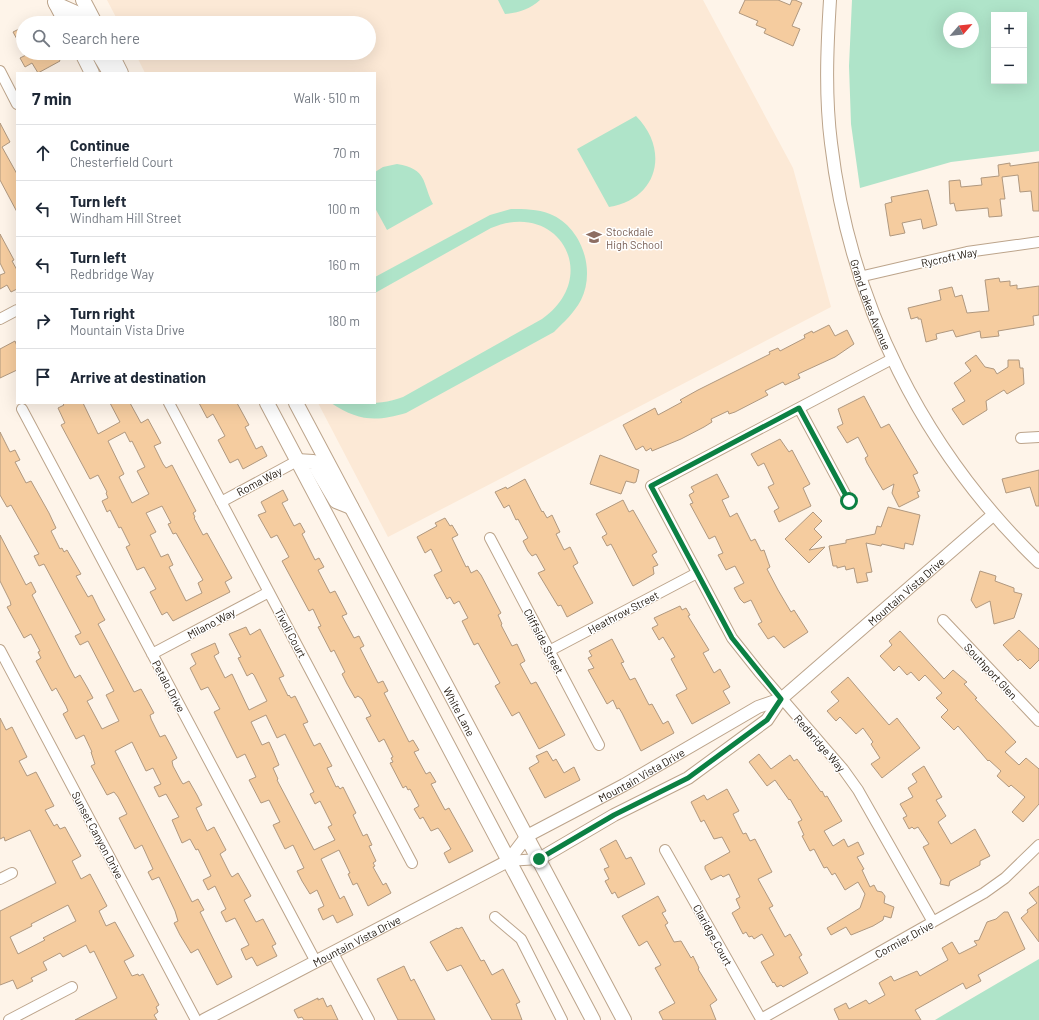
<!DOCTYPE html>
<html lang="en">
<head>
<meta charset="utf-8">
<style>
	body { margin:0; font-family:Barlow,sans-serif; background:#f2f2f3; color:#1f2937 }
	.controls { position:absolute; right:12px; top:12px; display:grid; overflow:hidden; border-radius:0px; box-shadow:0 4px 16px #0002 }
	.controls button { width:36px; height:36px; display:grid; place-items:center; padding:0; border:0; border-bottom:1px solid #e0e1e3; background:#fff; color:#1f2937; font:20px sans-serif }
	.compass { position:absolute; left:943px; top:12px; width:36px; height:36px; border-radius:50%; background:#fff; box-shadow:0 4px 16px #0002; rotate:62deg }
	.stop { position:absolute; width:12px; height:12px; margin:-9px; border:3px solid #0b8043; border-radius:50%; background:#fff }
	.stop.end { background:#0b8043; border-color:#fff; box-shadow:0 1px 4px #0008 }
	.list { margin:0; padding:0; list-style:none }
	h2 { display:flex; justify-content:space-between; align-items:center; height:52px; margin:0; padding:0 16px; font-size:17px }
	h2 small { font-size:13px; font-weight:400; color:#747a83 }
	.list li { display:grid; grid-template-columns:26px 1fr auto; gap:12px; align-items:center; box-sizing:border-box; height:56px; padding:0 16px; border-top:1px solid #e0e1e3 }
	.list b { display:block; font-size:15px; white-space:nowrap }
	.list p { margin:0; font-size:13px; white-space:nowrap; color:#747a83 }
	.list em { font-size:13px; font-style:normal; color:#747a83 }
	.icon { flex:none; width:22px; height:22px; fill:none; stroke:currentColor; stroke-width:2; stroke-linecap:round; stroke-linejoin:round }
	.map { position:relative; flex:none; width:1039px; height:1020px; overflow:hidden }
	.search { position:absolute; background:#fff; box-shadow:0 4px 16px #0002; left:16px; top:16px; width:360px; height:44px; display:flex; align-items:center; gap:10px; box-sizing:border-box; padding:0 14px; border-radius:22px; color:#747a83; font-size:15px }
	.panel { position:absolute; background:#fff; box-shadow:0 4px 16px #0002; left:16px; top:72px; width:360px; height:332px; border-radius:0px }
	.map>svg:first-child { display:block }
</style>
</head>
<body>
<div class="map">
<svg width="1039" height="1020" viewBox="0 0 1039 1020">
	<rect width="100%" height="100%" fill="#fef4e9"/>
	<path fill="#fce9d6" d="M107 0H703L793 168 831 307 388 537 318 403H375V73H145L135 53H369V23H119Z"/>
	<path fill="#afe4c9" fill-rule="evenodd" d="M498 0H540C530 9 518 13 505 14Z
		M852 0H1039V151L951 162 860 188 851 124 849 66ZM994 15H1024V81H994ZM949 18H973V42H949Z
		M636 116C670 150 658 199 609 207L577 149Z
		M397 164C428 169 422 183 433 204L387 230 375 208V172L383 167Z
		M511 209C525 209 537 209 550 214 582 227 596 270 581 300 574 313 564 322 554 332L406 413C376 422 358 421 331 403 356 403 380 406 403 397L542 319C602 277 559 199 491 228L375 293V277L490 215Z
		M1039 959V1020H935L945 1014Z"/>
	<path fill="#f5cc9f" stroke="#b0987f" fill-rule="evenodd" d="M745 0H778L790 5 792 0H795L802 3 792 26 800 29 793 46 764 33 766 29 756 25 758 21 739 13Z
		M23 27V50L13 32Z
		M30 53H56L60 61 38 73 32 63 25 67 20 58Z
		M0 123 10 142 2 147 17 174V212L0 180Z
		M1039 162V211H1033L1031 191 1020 192 1018 175 1002 177 1005 199H1000L1002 216 989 217 988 208 956 211 954 203 950 204 949 181 960 180 961 187 982 185 981 178 999 176 998 165 1010 163V166Z
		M928 190 937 225 923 229 921 219 902 223 905 233 890 236 885 204 892 202 891 197Z
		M0 234 14 260 12 261 17 270V289L11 292 7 285 0 289V275L5 273 0 263Z
		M999 278 1000 282 1010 281V286L1017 285V289L1039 286V315L1033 316 1034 325 998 331 999 336 981 338 980 331 956 337 953 330 936 334 937 339 926 342 921 319H918V317L911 319 908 308 941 300 939 290 952 287 955 297 962 295 967 313 989 311 985 280Z
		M829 325 835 336 847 330 854 344 835 357 798 374 800 378 785 385 783 382 765 391 768 395 735 412 729 414 728 411 711 419 712 422 704 427 681 439 652 451 651 448 646 451 643 446 636 450 623 425 655 408 658 415 682 402 680 400 698 390 770 354 769 352 778 348 780 351 805 338 804 335 812 331 813 333Z
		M15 341 17 346V370L0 378V349Z
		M976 355 985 367 994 369 997 374 1008 367V360H1019L1020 368H1023L1024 384 1007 394 1004 390 986 401 987 410 963 425 952 409 965 401 954 383 971 371 965 363Z
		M864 396 881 428 889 424 918 473 913 475 920 491 917 492 919 497 899 507 892 493 894 484 883 490 867 463 865 458 868 456 858 437 847 443 837 427 843 424 838 409Z
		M62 403H83L98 434 120 422 110 403H130L141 423 148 419 161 443 154 446 163 464 166 468 172 465 196 511 193 513 195 517 194 518 203 535 207 533 232 578 225 582 230 592 173 621 167 612 162 615 150 592 156 589 144 567 137 570 126 547 130 545 121 527 119 528 110 510 107 512 102 501 108 498 106 493 107 492 98 475 90 479 61 425 65 423 58 408 64 405ZM125 432 130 442 132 441 145 467 137 471 149 494 132 503 119 477 124 474 108 441ZM162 506 171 523 168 524 173 534 176 533 203 580 198 583 202 593 186 601 169 567 173 565 168 554 161 557 150 535 156 532 146 513Z
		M199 403H237L249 425 245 427 256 449 262 446 267 456 243 469 238 459 230 463 218 440 225 436 213 414 207 418Z
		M0 432 10 452 15 450 20 460 15 462 26 483 31 481 49 513 56 528 51 531 60 549 62 548 64 552 67 550 81 574 76 576 88 597 92 595 100 611 105 620 98 624 134 692 141 689 154 713 150 715 151 719 160 737 165 735 172 748 177 758 172 761 173 766 181 781 183 784 189 781 197 795 202 805 196 808 207 831 214 827 226 850 220 854 230 874 232 877 238 873 246 887 251 896 244 900 256 922 263 919 276 944 272 946 277 956 257 966 252 957 246 960 241 949 249 945 235 918 226 922 221 912 226 909 215 886 208 890 203 880 211 876 198 849 196 850 190 839 182 843 172 820 179 817 166 794 159 797 154 787 161 784 153 768 146 771 132 742 115 751 192 902 198 899 204 910 200 912 232 977 217 985 198 949 191 953 180 935 174 923 178 921 175 911 159 877 152 880 148 872 153 869 142 845 135 849 119 818 127 814 118 797 114 792 107 795 91 766 95 764 91 752H92L84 735 76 739 63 714 68 711 66 706 56 688 52 691 36 661 41 658 38 652 40 651 31 634 24 638 7 607 11 605 10 601 0 581V535L26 585 31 582 36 592 32 595 69 667 75 678 80 675 87 687 93 698 87 701 102 729 119 721 106 695 114 691 88 641 80 645 75 636 81 633 44 564 39 566 34 556 39 554 11 505 7 507 0 495Z
		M780 439 789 452 792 450 810 484 803 488 811 506 779 522 774 511 779 508 768 487 774 484 764 463 758 466 751 454Z
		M600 455 639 470 636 482 634 483 626 481 621 494 590 484Z
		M1039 470V506H1036L1030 487 1006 493 1002 479Z
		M717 474 729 497 722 500 730 517 737 513 751 541 755 539 761 551 764 550 770 567 767 569 778 590 791 612 794 610 808 632 784 648 774 636 768 639 758 624 762 622 751 600 744 603 740 599 734 588 744 583 735 566 726 570 718 555 723 553 715 536 709 539 690 504 693 503 689 495 694 492 691 487Z
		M525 479 542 512 543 511 547 518 552 515 560 532 556 534 564 550 570 547 578 563 573 566 593 603 567 617 561 605 558 606 538 573 545 570 536 554 532 556 528 551 523 541 528 538 518 519 516 520 509 505 504 508 495 492 506 487 507 489Z
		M283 490 288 500 282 503 294 526 300 523 305 532 302 534 315 560 319 558 324 567 318 570 330 593 335 591 347 614 342 616 354 638 359 636 364 646 360 648 378 683 383 681 388 691 384 693 409 742 413 740 419 750 414 752 426 774 430 772 436 782 431 784 445 810 449 808 473 851 449 863 444 853 451 849 441 832 438 828 431 831 423 817 420 819 414 809 419 806 410 789 408 790 406 786 403 788 390 763 393 762 391 758 393 757 384 739 379 742 366 718 371 716 362 699 358 696 355 698 347 684 342 674 345 672 334 650 331 652 318 627 321 626 313 609 309 611 282 561 289 557 277 535 271 538 258 515 266 512 261 502Z
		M623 500 629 512 633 510 657 552 652 555 658 565 653 567 654 574 633 586 611 544 607 546 602 537 607 534 596 514Z
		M888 507 920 515 913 545 905 543 904 549 882 544 881 546 866 543 872 572 866 573 868 581 857 583 854 568 846 570 845 566 837 568V566H833L829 546 846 543V540L875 534 877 526 881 527Z
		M813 512 822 521 814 529 822 537 809 550 825 547 809 563 785 539Z
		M445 518 450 526 452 525 458 535 452 538 466 567 468 566 471 573 477 570 481 575 501 613 498 615 502 624 501 625 512 646 517 644 525 661 520 664 531 684 536 682 565 735 539 749 519 712 512 716 495 686 500 683 478 643 474 645 462 621 468 618 459 601 454 604 450 597 447 599 434 575 442 571 431 549 425 553 417 537 437 526 435 523Z
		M980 571 996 576 995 581 1014 588V592L1022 594 1014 618 994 624 990 601 976 608 971 600Z
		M680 606 682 610 686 608 690 615 688 616 709 650 703 653 714 673 720 669 730 687 723 691 730 703 692 724 676 695 687 689 671 659 675 657 663 637 659 640 652 628 658 625 654 618Z
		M246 627 250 635 260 629 284 676 279 678 288 696 289 695 291 698 295 696 308 722 303 724 314 746 320 743 332 766 327 768 336 787 338 786 340 789 343 787 356 813 353 815 363 836 367 834 372 845 369 846 376 861 373 863 375 866 373 867 383 885 386 883 391 893 368 906 357 883 353 885 348 874 350 873 339 850 321 859 340 899 344 896 353 915 337 923 333 915 323 920 318 909 324 906 317 890 310 894 302 881 297 871 304 868 293 845 285 849 273 825 280 822 269 800 261 803 249 780 256 777 245 754 237 758 214 712 220 709 208 687 201 690 190 668 196 664 191 654 215 643 219 653 214 656 225 678 232 674 249 710 267 701 254 675 252 673 247 676 238 658 241 657 229 634ZM266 715 277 738 285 734 314 792 310 794 315 804 320 801 332 825 328 827 335 840 314 850 277 780 278 779 273 768 279 765 274 753 269 742 262 745 251 722Z
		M1019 630 1039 649V660L1030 669 1020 659 1018 661 1003 645Z
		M900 631 944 679 953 670 967 682 964 684 977 698 975 699 1016 742 1005 752 1019 765 1026 758 1039 769V804L1023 822 1012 812 1025 797 1011 785 1009 787 997 776 1001 771 989 760 988 761 958 726 954 730 941 717 948 710 936 698 942 693 925 675 919 681 911 672 907 675 899 666 894 671 880 656 892 645 889 641Z
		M612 639 624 662 621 663 630 680 635 678 649 705 652 704 663 724 668 721 674 733 641 751 622 713 619 708 617 709 613 700 607 704 588 670 594 668 588 658 592 656 589 651Z
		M848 677 889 725 897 718 920 748 882 778 871 764 880 758 871 744 873 742 863 728 856 734 840 717 836 721 827 711 839 701 831 692Z
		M0 718 6 730 12 727 27 757 19 761 27 776 36 772 54 806 45 810 54 826 57 824 60 829 65 827 81 856 72 861 81 879 90 874 98 889 107 906 99 911 106 926 115 922 134 956 124 961 132 976 138 974 139 976 143 974 159 1005 156 1007 158 1012 154 1015 157 1020H75L117 998 94 951 90 953 86 945 63 957 60 953 43 962 47 970 31 978 33 981 17 989 13 980 0 985V911L56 883 30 830 5 841 4 837 0 839ZM68 905 76 921 43 938 45 940 18 954 10 937 32 926 31 924Z
		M547 751 553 761 556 759 564 773 574 767 580 780 545 798 529 768 539 762 536 756Z
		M759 754 771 769 790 755 794 761 797 759 821 792 822 791 825 797 827 796 842 821 824 831 833 846 844 839 848 847 858 842 864 854 857 857 864 869 862 870 870 887 874 885 877 891 882 892 885 896 884 903 894 907 891 918 884 916 883 920 873 926 851 935 846 927 831 935 827 928 860 908 865 894 858 882 845 890 835 873 832 875 827 867 824 868 814 849 810 851 802 836 804 835 798 822 802 820 790 799 789 800 775 780 767 786 749 762Z
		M924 766 942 797 936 800 946 816 938 822 951 844 975 829 990 856 980 861V865L950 881 949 886 940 884 941 880 923 847 929 844 918 827 914 829 912 827 909 829 903 818 907 816 900 804 913 797 908 788 917 782 912 774Z
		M727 789 739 811 733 814 743 834 746 833 750 841 755 839 772 872 758 879 773 906 769 908 785 937 790 934 802 955 799 957 808 973 783 987 781 985 777 987 774 982 773 983 761 962 774 955 762 934 754 939 752 936 749 937 746 932 743 934 732 913 740 908 736 899 740 897 729 874 723 877 721 875 711 880 705 869V866L730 852 722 837 714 839 704 820 701 822 691 802 704 795 707 800Z
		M616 840 626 859 631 857 645 884 618 898 615 892 612 894 605 881 609 879 604 869 609 867 600 849Z
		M1039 886V942L1021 918 1028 912 1027 910 1037 903 1029 893Z
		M658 896 666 911 662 913 668 923 665 925 674 942 681 941 691 958 693 956 699 968 698 969 717 1000 710 1005 716 1020H663L659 1012 675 1003 655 968 661 965 647 941 639 946 622 916Z
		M1004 912H1008L1025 949 978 975 981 981 966 989 963 983 915 1010 921 1020H839L834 1009 846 1003 849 1009 866 1000 869 1004 885 995 879 983 882 981 891 976 894 981 917 971 920 976 948 960 942 948 952 942 959 954 977 945 974 941 979 940 987 922 996 919Z
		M462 927 481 961 484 960 492 975 503 969 520 1002 516 1004 522 1020H492L461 965 447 971 430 942 457 928 458 929Z
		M404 966 411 981 414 979 435 1020H398L377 979Z
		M318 998V1000L323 998 327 1007 331 1005 338 1020H304L302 1017 298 1018 294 1010Z"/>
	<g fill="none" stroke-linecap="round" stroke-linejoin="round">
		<g stroke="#bca48b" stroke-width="12">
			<path id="minor" d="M0 71 17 104
				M859 277 967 252 1039 242
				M0 319 17 310
				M892 359 651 486 732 638 759 672 843 769 858 790 933 922
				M169 403 412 863
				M799 408 849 501
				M22 409 316 962
				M1021 438 1039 437
				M221 502 297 461
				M490 538 599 745
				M943 620 1039 721
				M0 650 196 1020
				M549 651 697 573
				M152 654 269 592
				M665 850 761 1019 984 893 1005 878 1039 845
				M508 861 539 859
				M0 879 12 873
				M495 917 521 939 562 1020
				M333 953 369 1020
				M9 1020 72 987"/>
		</g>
		<g stroke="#bca48b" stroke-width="14">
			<g id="tertiary">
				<path id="s1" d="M830 0C827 48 825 96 831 143 850 304 923 450 1039 562"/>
				<path id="s2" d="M539 859 614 815 688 778 767 720 781 699 993 515"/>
				<path id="s3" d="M204 1020 508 861 527 836 624 785 758 707 781 699"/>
			</g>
		</g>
		<g stroke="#bca48b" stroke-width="16">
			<g id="secondary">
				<path d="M83 0 95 23"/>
				<path d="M55 2 66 23"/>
				<path d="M56 4 76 13 82 23"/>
				<path d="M82 53 92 73"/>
				<path d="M98 53 110 73"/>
				<path d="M111 53 121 73"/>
				<path d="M267 403 593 1020"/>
				<path id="s4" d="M296 403 624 1020"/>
				<path d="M297 461 313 462 336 501 351 507"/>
			</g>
		</g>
		<use href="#minor" stroke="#fff" stroke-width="10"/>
		<use href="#tertiary" stroke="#fff" stroke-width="12"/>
		<use href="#secondary" stroke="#fff" stroke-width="14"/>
	</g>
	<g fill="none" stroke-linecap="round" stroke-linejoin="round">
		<path stroke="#0b8043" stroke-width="5" d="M539 859 614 815 688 778 767 720 781 699 732 638 651 486 799 408 849 501"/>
	</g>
	<defs>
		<g id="school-bare" transform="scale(1.2)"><path d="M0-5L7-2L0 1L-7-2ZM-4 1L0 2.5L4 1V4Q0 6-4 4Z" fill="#8d6e63" stroke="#fff" stroke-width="2.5" paint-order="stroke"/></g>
	</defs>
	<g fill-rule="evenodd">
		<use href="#school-bare" x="594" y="237"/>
	</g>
	<g text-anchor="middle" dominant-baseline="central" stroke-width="3" stroke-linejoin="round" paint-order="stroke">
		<g font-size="11" fill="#785e54" stroke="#fff" text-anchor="start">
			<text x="606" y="231">Stockdale<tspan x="606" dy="13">High School</tspan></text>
		</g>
		<g font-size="11" fill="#1f160d" stroke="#fff">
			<text transform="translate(949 257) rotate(-12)">Rycroft Way</text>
			<text stroke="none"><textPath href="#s1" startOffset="310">Grand Lakes Avenue</textPath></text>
			<text transform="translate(259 481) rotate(-28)">Roma Way</text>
			<text stroke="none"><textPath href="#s2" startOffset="458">Mountain Vista Drive</textPath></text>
			<text transform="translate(623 612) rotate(-28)">Heathrow Street</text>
			<text transform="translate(211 623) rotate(-28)">Milano Way</text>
			<text transform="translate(291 633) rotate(62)">Tivoli Court</text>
			<text transform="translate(544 641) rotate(62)">Cliffside Street</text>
			<text transform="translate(991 671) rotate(47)">Southport Glen</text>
			<text transform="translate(169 686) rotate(62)">Petalo Drive</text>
			<text stroke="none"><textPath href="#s4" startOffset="349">White Lane</textPath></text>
			<text transform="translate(820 743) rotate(49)">Redbridge Way</text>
			<text stroke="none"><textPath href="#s3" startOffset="504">Mountain Vista Drive</textPath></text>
			<text transform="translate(98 835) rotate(62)">Sunset Canyon Drive</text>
			<text transform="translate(713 935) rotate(61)">Claridge Court</text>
			<text transform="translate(904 939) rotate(-29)">Cormier Drive</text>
			<text stroke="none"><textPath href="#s3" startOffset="172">Mountain Vista Drive</textPath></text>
		</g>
	</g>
</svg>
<div class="controls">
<button>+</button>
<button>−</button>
</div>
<svg class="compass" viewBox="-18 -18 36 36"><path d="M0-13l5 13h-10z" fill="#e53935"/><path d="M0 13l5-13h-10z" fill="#747a83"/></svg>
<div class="stop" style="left:849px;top:501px"></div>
<div class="stop end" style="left:539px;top:859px"></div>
<div class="search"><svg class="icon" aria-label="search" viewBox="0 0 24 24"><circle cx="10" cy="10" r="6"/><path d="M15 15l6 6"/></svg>Search here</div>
<section class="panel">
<h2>7 min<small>Walk · 510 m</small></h2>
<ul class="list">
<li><svg class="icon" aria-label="ahead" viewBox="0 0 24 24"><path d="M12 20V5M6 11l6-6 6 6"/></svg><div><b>Continue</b><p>Chesterfield Court</p></div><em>70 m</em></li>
<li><svg class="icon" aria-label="left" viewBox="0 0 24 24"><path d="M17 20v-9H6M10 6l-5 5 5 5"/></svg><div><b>Turn left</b><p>Windham Hill Street</p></div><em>100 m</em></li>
<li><svg class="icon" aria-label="left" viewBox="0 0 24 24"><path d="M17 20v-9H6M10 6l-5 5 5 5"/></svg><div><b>Turn left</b><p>Redbridge Way</p></div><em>160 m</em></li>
<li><svg class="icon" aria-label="right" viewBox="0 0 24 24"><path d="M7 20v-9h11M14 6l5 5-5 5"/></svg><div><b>Turn right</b><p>Mountain Vista Drive</p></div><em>180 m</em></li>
<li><svg class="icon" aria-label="arrive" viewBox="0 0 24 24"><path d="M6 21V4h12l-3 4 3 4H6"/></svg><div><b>Arrive at destination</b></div></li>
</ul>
</section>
</div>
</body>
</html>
